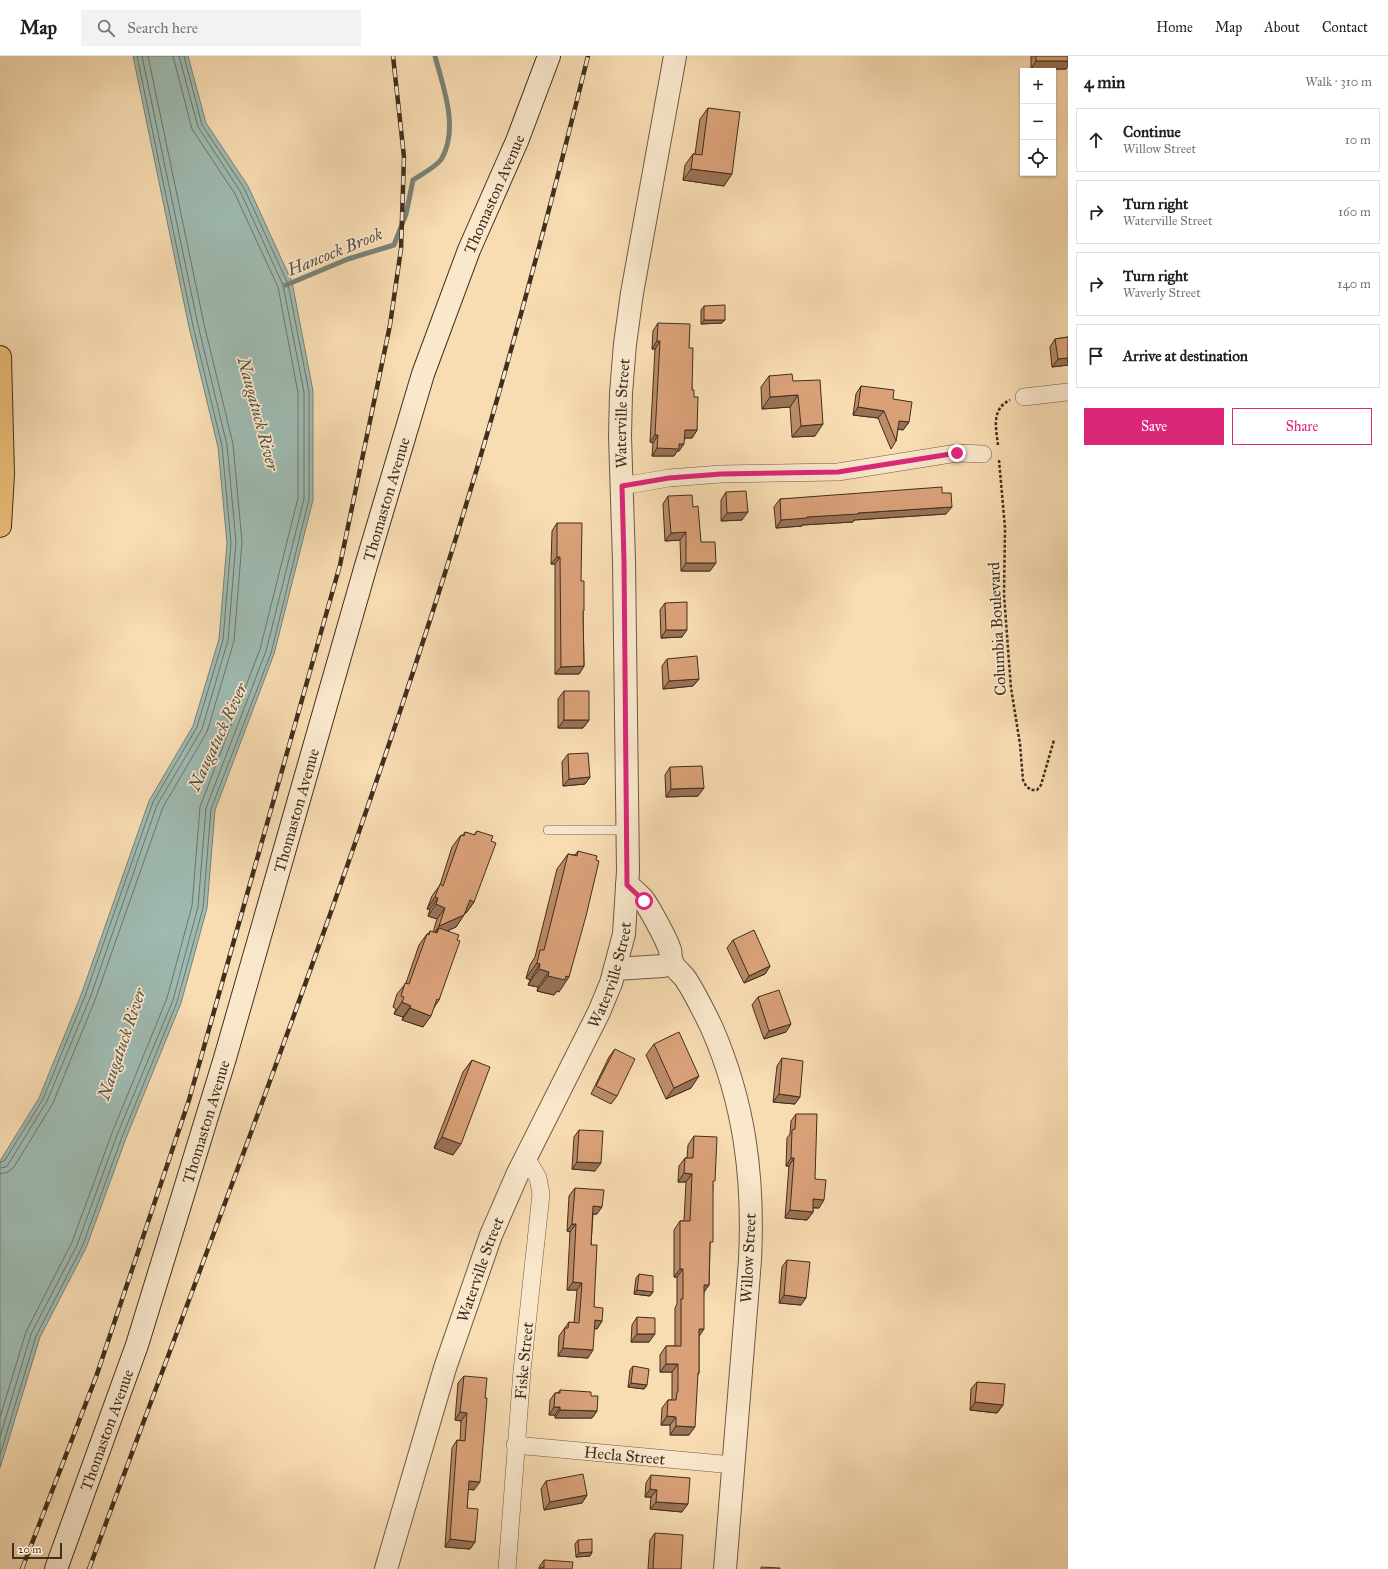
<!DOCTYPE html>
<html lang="en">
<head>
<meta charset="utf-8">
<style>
	body { margin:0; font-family:"IM FELL Great Primer",serif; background:#f2f2f2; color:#222 }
	.controls { position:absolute; right:12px; top:12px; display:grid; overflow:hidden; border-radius:0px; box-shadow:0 1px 3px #0004 }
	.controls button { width:36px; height:36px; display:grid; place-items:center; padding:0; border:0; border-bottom:1px solid #e0e0e0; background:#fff; color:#222; font:20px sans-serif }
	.scale { position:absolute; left:12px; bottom:10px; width:50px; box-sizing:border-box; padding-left:4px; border:2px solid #412e1e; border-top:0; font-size:11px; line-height:14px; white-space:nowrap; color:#412e1e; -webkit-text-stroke:3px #fae8cd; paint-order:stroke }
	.stop { position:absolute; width:12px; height:12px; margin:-9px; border:3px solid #db2777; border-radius:50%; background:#fff }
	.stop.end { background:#db2777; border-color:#fff; box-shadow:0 1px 4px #0008 }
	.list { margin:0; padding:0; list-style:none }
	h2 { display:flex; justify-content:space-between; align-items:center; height:52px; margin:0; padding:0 16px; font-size:17px }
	h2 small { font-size:13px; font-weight:400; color:#767676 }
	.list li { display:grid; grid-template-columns:26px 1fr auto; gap:12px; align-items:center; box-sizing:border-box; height:64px; margin:0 8px 8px; padding:0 8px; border:1px solid #e0e0e0; border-radius:0px }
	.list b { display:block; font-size:15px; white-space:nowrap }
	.list p { margin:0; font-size:13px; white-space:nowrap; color:#767676 }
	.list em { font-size:13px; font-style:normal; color:#767676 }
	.actions { display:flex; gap:8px; padding:12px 16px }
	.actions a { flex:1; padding:9px 0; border:1px solid #db2777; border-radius:0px; text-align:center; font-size:14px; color:#db2777 }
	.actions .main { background:#db2777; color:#fff }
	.icon { flex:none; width:22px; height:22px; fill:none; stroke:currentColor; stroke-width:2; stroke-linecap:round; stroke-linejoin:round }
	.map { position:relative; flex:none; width:1068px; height:1513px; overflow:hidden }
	header { display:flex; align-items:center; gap:24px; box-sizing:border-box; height:56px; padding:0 20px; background:#fff; border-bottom:1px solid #e0e0e0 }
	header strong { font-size:19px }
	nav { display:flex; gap:22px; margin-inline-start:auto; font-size:14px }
	.search { width:280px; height:36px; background:#f2f2f2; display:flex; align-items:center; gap:10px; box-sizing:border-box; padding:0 14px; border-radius:0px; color:#767676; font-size:15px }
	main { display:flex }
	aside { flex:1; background:#fff }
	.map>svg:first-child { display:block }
</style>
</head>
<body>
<header>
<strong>Map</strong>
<div class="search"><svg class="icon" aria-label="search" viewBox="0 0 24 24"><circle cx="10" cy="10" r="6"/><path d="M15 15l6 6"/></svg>Search here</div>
<nav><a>Home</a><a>Map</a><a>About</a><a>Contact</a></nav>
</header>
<main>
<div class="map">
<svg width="1068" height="1513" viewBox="0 0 1068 1513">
	<rect width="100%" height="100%" fill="#f8dcb2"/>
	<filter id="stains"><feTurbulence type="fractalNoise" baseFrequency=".005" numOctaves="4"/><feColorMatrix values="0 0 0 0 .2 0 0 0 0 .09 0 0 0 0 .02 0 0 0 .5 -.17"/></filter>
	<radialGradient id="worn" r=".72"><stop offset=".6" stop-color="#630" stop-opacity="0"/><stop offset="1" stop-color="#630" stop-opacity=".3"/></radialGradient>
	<path fill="#9ebab1" stroke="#798276" d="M133 0H188L206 67 248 130 292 226 313 335V444L274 598 215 754 207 852 181 947 126 1082 86 1192 40 1281 0 1412V1105L39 1042 81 939 149 745 193 670 219 583 227 487 218 391 189 271Z"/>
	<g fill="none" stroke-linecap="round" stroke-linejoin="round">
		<path stroke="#707468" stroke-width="1" d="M0 1107 5 1104 43 1043 85 940 153 746 197 671 223 584 231 487 222 390 193 270 137 0
			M0 1112 6 1111 9 1107 47 1045 90 942 157 749 202 673 228 584 236 486 227 389 198 269 142 0
			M0 1118 8 1116 14 1111 53 1047 95 944 163 751 207 676 234 585 242 486 233 388 204 268 148 0
			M0 1361 26 1276 72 1186 112 1077 167 942 192 850 200 751 260 593 298 442V337L278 231 235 138 192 73 173 0
			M0 1381 31 1278 77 1189 117 1079 173 944 198 851 206 752 266 595 304 443V336L283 229 240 135 198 71 179 0
			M0 1399 36 1280 82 1191 122 1081 177 946 203 852 211 753 271 597 309 443V336L288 228 244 132 202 69 184 0"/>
		<path stroke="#798276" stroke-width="5" d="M286 229 348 203 394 189 406 158 413 124C420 119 438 110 442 102 459 71 443 31 435 0"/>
		<g stroke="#6f5a43" stroke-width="10">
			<path id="service" d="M548 774H627"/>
		</g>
		<g stroke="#6f5a43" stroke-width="18">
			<g id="minor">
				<path d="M1024 341 1068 336"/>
				<path d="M622 430 669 422 721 418 838 416 957 397 983 398"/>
				<path id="s1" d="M515 1389 733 1409"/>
				<path id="s2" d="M507 1513 522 1315 541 1138 538 1122 526 1101"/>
			</g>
		</g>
		<g stroke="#6f5a43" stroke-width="24">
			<g id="tertiary">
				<path d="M627 829C633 833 638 838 643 843 650 853 666 882 670 894 671 898 670 902 672 906 674 912 681 917 685 922 695 937 703 954 711 970 745 1047 754 1122 750 1204L725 1513"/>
				<path d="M615 913 663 910 672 906"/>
				<path id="s3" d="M386 1513 445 1312 491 1179 518 1117 599 956 611 927 624 878 628 815 624 505 620 380 621 337 625 288 632 237 675 0"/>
			</g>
		</g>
		<g stroke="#412e1e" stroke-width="24">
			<g id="secondary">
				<path id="s4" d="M56 1513 137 1289 176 1162 225 1002 365 513 423 318 469 194 517 85 549 0"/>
			</g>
		</g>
		<g stroke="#412e1e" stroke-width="24">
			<path id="motorway" d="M0 301 3 418 0 470"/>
		</g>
		<path stroke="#412e1e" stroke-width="2.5" stroke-dasharray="3 2" stroke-linecap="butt" d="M998 389C996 372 991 353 1010 344
			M999 404 1005 472 1004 539 1011 632 1020 688 1023 724 1026 730 1031 734H1037L1041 729 1054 684"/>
		<use href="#service" stroke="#fae8cd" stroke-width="9"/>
		<use href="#minor" stroke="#fae8cd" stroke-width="17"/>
		<use href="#tertiary" stroke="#fae8cd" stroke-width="22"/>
		<use href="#secondary" stroke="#fae8cd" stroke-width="22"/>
		<use href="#motorway" stroke="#ecbe79" stroke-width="22"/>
		<g stroke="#412e1e" stroke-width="4.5">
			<path id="rail" d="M22 1513 96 1321 189 1044 340 509 390 269 401 193 404 101 393 0
				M89 1513C211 1182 339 853 445 517 499 346 545 174 588 0"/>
		</g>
		<use href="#rail" stroke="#fae8cd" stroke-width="3" stroke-dasharray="9" stroke-linecap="butt"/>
	</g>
	<path fill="#bb8a68" stroke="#412e1e" d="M1031 0H1068L1066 13H1031Z
		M708 52 724 130 683 124 685 109 693 98H695L700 63Z
		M704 250 725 264 722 267 701 268V254Z
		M658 267 689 292 692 334 694 341 697 374 692 382H685L679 395H677L674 400H652L653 387 650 386 655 293H652L653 275Z
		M1068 281V309L1052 311 1050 291 1055 283Z
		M769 320 793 325 815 380 792 381 790 351 762 353 761 331Z
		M861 330 893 343 909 366 903 374 898 373 896 385 891 393 878 362 853 359 856 338Z
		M726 436 742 464 721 465V444Z
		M942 437 946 458 854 464 853 466 802 469V470L776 472 774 451 780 443Z
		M668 440 693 451 701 486 710 515H681L680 484 665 485 663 448Z
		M557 467 581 525 583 557 584 610 579 618H555V508H551L552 475Z
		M665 547 682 581 661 582 660 554Z
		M667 603 699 623 693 630 663 633 662 610Z
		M564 635 589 664 583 672H558V643Z
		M568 698 590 721 585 728 563 730 562 706Z
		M670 711 698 740 666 741 665 719Z
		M477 775 474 846 466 857H465L456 871 447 875 439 944 435 950 423 971 402 964 403 961 394 958 396 953 393 951 397 938 406 927 419 889 427 878H428L430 875 433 876 437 863 428 860 430 853H427L432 840 440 829 452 791 461 779 462 780 465 776 474 779Z
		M578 795 559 936 557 935 554 939 537 935 538 931 528 929 530 924 526 922 530 909 535 901 557 813 568 798 575 799Z
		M733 884 770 910 765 918 744 927 727 892Z
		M758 941 786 976 764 983 752 949Z
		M654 988 691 1032 666 1043 646 999Z
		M615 993 617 1040 611 1048 591 1038 609 1001Z
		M782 1002 795 1048 773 1046 777 1010Z
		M472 1004 453 1099 434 1092 463 1016Z
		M796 1058 815 1123 819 1152H813V1156L807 1164 785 1162 789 1110H786L787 1082 790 1078 791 1065Z
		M579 1074 595 1115 572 1113 574 1081Z
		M694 1080 713 1129 710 1190 709 1229 704 1236 699 1280V1317L697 1320 689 1379H670V1369H661L662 1352 668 1344H671L672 1343V1316H660V1299L666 1290H675V1252L677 1248V1221H674V1174L680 1165H684L686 1126H678L679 1110 685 1102H687L688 1089Z
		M575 1132 597 1158H593L591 1189 594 1251 602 1265 597 1273 594 1272 588 1302 558 1300 559 1280 569 1266 574 1267 577 1234H567L570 1176 567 1175 569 1140Z
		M787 1204 801 1249 779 1247 782 1211Z
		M639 1218 653 1236 650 1240 634 1238 636 1222Z
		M637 1261 649 1286H631L632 1269Z
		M633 1310 647 1329 644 1333 628 1331 630 1314Z
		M464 1320 474 1434 468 1433 467 1452 475 1486 470 1493 445 1491 452 1392 457 1384 460 1385 461 1365 455 1364 458 1327Z
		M977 1326 1003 1349 997 1357 970 1354 971 1333Z
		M560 1334 597 1355 592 1362H555V1359H549L550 1344 555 1337H558Z
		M651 1419 682 1456 650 1453 651 1441H645L646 1427Z
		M546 1425 587 1439 582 1447 544 1454 541 1433Z
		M655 1477 681 1513H648L650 1484Z
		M578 1484 592 1496 590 1500 576 1501 575 1488Z
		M544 1504 572 1513H539V1511Z"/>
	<path fill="#997155" stroke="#412e1e" d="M1036 5H1068V10L1066 13H1031Z
		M691 113 732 118 724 130 683 124Z
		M704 264H725L722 267 701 268Z
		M657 285H660L655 293H652Z
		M1068 302V309L1052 311 1058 303Z
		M798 339 790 351 762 353 770 341Z
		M858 351 884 355 878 362 853 359Z
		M899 365 909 366 903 374 893 372Z
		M823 368 815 380 792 381 801 370Z
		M685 374H697L692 382H680Z
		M655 379H658L653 387 650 386Z
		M679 388H684L679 395H677L674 400H652L657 392Z
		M952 451 946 458 854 464 853 466 802 469V470L776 472 781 464 807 461 858 457Z
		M748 456 742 464 721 465 727 457Z
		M686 476 680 484 665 485 671 477Z
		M557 501H560L555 508H551Z
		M686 507H716L710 515H681Z
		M666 574H687L682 581 661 582Z
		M584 610 579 618H555L561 611Z
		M699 623 693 630 663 633 669 625Z
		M564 664H589L583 672H558Z
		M590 721 585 728 563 730 569 723Z
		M704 732 698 740 666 741 671 733Z
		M435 841 438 842 430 853H427Z
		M470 844 474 846 466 857 462 856Z
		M436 848 445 852 437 863 428 860Z
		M464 859 456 871 435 880 437 877 439 872 431 882 439 870Z
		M537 907 540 908 530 924 526 922Z
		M770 910 765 918 744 927 749 920Z
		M539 913 549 916 538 931 528 929Z
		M548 920H566L569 921 559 936 557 935 554 939 537 935Z
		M402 946 411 950 403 961 394 958Z
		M410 952 431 960 423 971 402 964Z
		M791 968 786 976 764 983 769 975Z
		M699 1020 691 1032 666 1043 674 1032Z
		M779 1038 800 1041 795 1048 773 1046Z
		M442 1081 461 1088 453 1099 434 1092Z
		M791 1102H794L789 1110H786Z
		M577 1106 601 1107 595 1115 572 1113Z
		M684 1117 692 1118 686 1126H678Z
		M813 1143 824 1144 819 1152 808 1151Z
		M593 1150 602 1151 597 1158H588Z
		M790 1154 813 1156 807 1164 785 1162Z
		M572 1168H576L570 1176 567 1175Z
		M680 1213H683L677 1221H674Z
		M573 1226 582 1227 577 1234H567Z
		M704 1229H709L703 1237Z
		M637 1234 653 1236 650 1240 634 1238Z
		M784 1239 806 1242 801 1249 779 1247Z
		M595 1264 602 1265 597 1273 589 1272Z
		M699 1273H704L698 1282Z
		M637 1278H655L649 1286H631Z
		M563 1292 593 1294 588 1302 558 1300Z
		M666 1308H678L672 1316H660Z
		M631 1327 647 1329 644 1333 628 1331Z
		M975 1346 1003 1349 997 1357 970 1354Z
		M554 1351H560L555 1359H549Z
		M560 1354 597 1355 592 1362H555Z
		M460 1356 467 1357 461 1365 455 1364Z
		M667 1360 676 1361 670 1369H661Z
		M676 1370 695 1371 689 1379H670Z
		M469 1425 480 1426 474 1434 464 1433Z
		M650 1433 657 1434 651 1441H645Z
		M587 1439 582 1447 544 1454 550 1446Z
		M656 1446 688 1448 682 1456 650 1453Z
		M450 1483 475 1486 470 1493 445 1491Z
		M592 1496 590 1500 576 1501 579 1497Z"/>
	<path fill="#daa179" stroke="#412e1e" d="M1036 0H1068V5H1036Z
		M708 52 740 56 732 118 691 113 693 98 702 99Z
		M725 249V264H704V250Z
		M658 267 690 268 689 292H693L692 334H694V341H698L697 374H685L684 388H679V393L657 392 658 379H655L660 285H657Z
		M1068 281V302L1058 303 1055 283Z
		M792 318 793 325 820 324 823 368 801 370 798 339 770 341 769 320Z
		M861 330 894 334 893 343 912 346 909 366 899 365 896 385 884 355 858 351Z
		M942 431V437H951L952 451 858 457V458L807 461V462L781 464 780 443Z
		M746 435 748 456 727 457 726 436Z
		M692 439 693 451 698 450 701 486H715L716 507H686V476L671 477 668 440Z
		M557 467H582L581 525H584V555H583L584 610 561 611 560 501H557Z
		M687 546V574H666L665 547Z
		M697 600 699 623 669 625 667 603Z
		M564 635H589V664H564Z
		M588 697 590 721 569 723 568 698Z
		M702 710 704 732 671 733 670 711Z
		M477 775 493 780 491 785 496 787 474 846 470 844 464 859 439 870 445 852 436 848 438 842 435 841 440 828 443 830 461 779 464 780 465 776 475 779Z
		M578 795 597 800 596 804 599 805 586 860 569 921 566 920 565 924 548 920 549 916 539 913 540 908 537 907 540 894H544L568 798 577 800Z
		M439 872 459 879 457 884 460 885 439 944 437 943 431 960 410 952 411 950 402 946 404 941 401 940 405 927 409 928 427 878 429 879 430 875 437 877Z
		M754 874 770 910 749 920 733 884Z
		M779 934 791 968 769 975 758 941Z
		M679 976 699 1020 674 1032 654 988Z
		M615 993 635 1003 617 1040 596 1030Z
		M782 1002 803 1005 800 1041 779 1038Z
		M472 1004 490 1011 461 1088 442 1081Z
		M796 1058H817L815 1123 826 1124 824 1144 813 1143V1156L790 1154 794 1102H791L792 1074 795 1073Z
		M579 1074 603 1075 601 1107 577 1106Z
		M694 1080 717 1081 715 1125H713V1186H710L709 1229H704V1273H699V1317H698L695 1371 676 1370V1361L667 1360 668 1344H676L677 1336H678V1308H666V1290H681V1243H683V1213H680V1165H690L692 1118 684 1117 685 1102H693Z
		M575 1132 604 1134 602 1151 593 1150 591 1189H597L594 1251 603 1252 602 1265 595 1264 593 1294 563 1292 565 1272H568L569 1266 579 1267 582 1227 573 1226 576 1168H572Z
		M787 1204 810 1206 806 1242 784 1239Z
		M639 1218 653 1220V1236L637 1234Z
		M637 1261 655 1262V1278H637Z
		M633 1310 649 1313 647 1329 631 1327Z
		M464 1320 487 1322 485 1342H487L480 1426 469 1425 467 1452 478 1453 475 1486 450 1483 457 1384 465 1385 467 1357 460 1356Z
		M977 1326 1005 1328 1003 1349 975 1346Z
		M560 1334 591 1336V1340H598L597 1355 560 1354V1351H554L555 1337H560Z
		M583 1418 587 1439 550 1446 546 1425Z
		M651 1419 690 1422 688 1448 656 1446 657 1434 650 1433Z
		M655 1477 683 1479 681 1513H653Z
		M592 1483V1496L579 1497 578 1484Z
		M544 1504 573 1506 572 1513H540L541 1511 544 1512Z
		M761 1511 780 1512V1513H761Z"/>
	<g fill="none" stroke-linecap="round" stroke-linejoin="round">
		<path stroke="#db2777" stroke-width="5" d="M644 845 627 829 624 505 622 430 669 422 721 418 838 416 957 397"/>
	</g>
	<g text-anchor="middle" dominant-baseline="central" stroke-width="3.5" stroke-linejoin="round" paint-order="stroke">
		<g font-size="16" fill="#412e1e" stroke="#fae8cd">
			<text stroke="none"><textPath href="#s4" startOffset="1444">Thomaston Avenue</textPath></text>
			<text stroke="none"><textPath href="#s3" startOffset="1201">Waterville Street</textPath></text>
			<text stroke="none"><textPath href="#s4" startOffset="1120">Thomaston Avenue</textPath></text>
			<text transform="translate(997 573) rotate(-93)">Columbia Boulevard</text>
			<text stroke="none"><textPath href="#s4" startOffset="796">Thomaston Avenue</textPath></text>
			<text stroke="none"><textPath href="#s3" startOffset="637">Waterville Street</textPath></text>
			<text stroke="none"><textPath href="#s4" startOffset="472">Thomaston Avenue</textPath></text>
			<text transform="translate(748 1202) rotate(-87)">Willow Street</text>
			<text stroke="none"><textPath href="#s3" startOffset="314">Waterville Street</textPath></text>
			<text stroke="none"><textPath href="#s2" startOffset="209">Fiske Street</textPath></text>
			<text stroke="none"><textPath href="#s4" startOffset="148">Thomaston Avenue</textPath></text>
			<text stroke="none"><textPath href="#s1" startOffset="110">Hecla Street</textPath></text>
		</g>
		<g font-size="17" font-style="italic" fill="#585143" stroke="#fae8cd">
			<text transform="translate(335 196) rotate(-22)">Hancock Brook</text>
			<text transform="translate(258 358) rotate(75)">Naugatuck River</text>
			<text transform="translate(218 681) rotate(-65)">Naugatuck River</text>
			<text transform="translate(122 988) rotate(-71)">Naugatuck River</text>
		</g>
	</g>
	<rect width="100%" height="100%" filter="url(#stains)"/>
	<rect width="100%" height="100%" fill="url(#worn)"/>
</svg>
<div class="controls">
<button>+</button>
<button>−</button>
<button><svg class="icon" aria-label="locate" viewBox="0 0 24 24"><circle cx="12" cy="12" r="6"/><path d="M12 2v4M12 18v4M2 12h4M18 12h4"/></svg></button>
</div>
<div class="scale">20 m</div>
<div class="stop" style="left:644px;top:845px"></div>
<div class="stop end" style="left:957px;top:397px"></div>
</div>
<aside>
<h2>4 min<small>Walk · 310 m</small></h2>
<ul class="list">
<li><svg class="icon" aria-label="ahead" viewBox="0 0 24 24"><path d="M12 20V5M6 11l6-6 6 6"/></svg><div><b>Continue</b><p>Willow Street</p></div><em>10 m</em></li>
<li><svg class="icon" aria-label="right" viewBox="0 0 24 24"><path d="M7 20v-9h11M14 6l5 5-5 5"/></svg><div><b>Turn right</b><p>Waterville Street</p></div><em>160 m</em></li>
<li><svg class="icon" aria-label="right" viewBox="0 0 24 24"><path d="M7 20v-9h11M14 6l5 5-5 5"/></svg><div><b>Turn right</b><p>Waverly Street</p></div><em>140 m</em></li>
<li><svg class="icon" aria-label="arrive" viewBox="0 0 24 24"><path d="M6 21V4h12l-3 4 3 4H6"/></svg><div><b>Arrive at destination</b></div></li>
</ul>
<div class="actions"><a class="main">Save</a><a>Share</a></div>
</aside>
</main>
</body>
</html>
